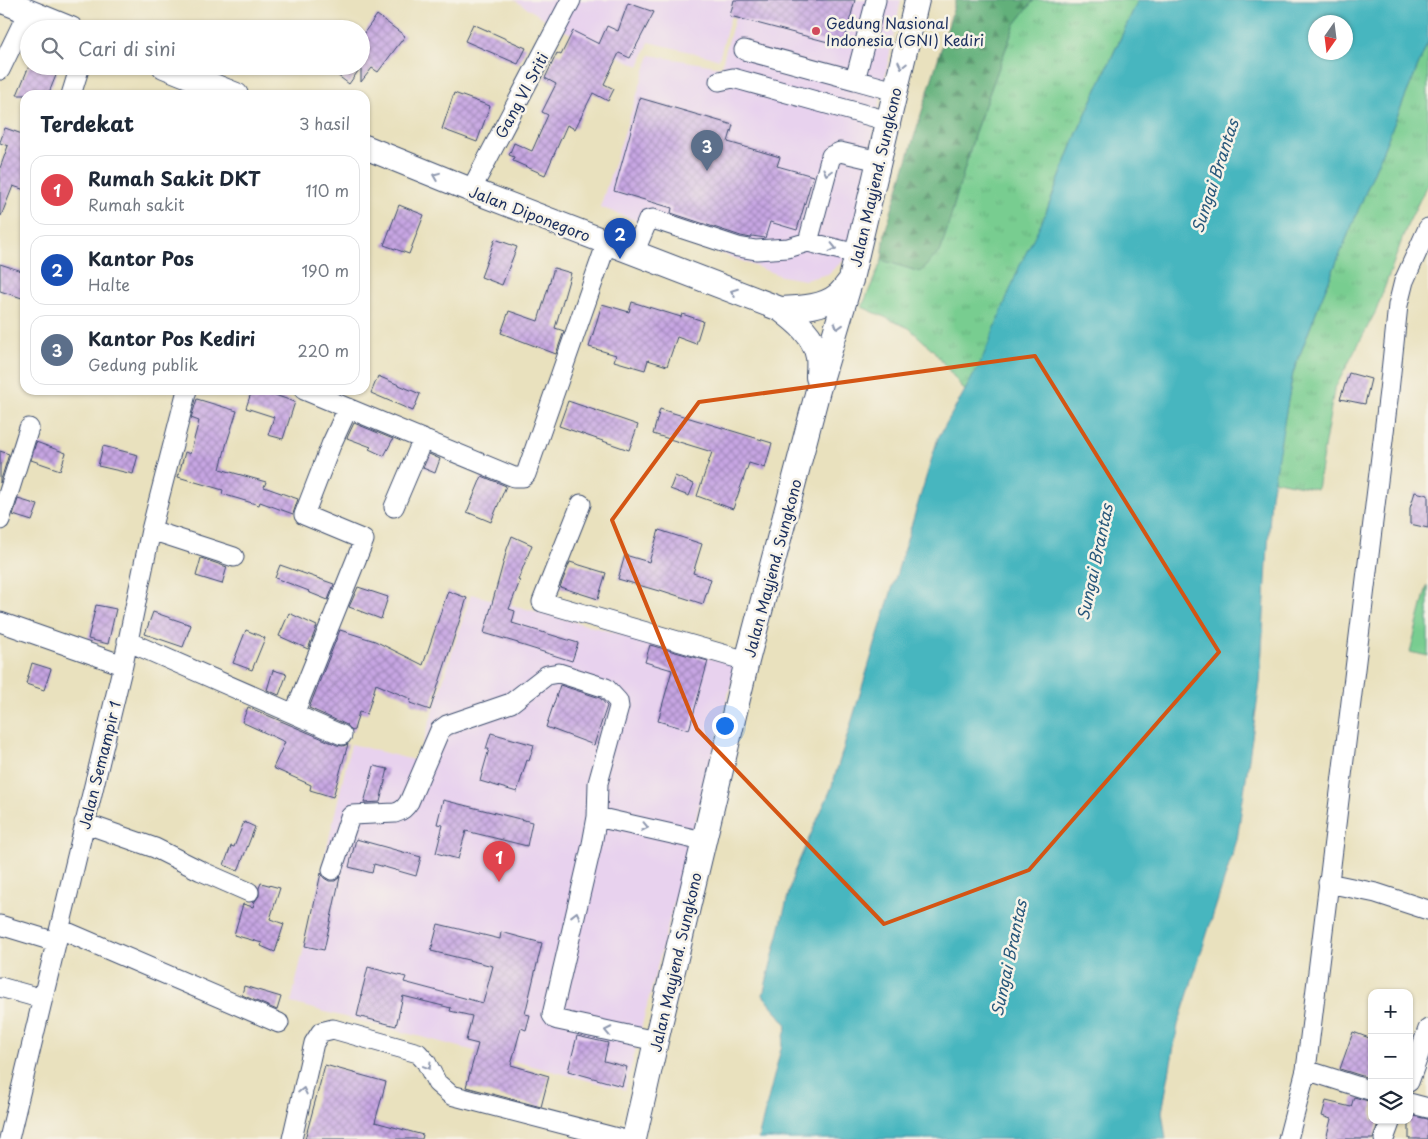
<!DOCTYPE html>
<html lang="id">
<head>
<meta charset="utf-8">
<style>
	body { margin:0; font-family:"Playpen Sans",sans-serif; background:#f2f2f3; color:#1f2937 }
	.controls { position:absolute; right:15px; bottom:15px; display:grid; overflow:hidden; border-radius:10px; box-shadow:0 1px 4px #0004 }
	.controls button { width:45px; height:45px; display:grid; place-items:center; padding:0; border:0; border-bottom:1px solid #e0e1e3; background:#fff; color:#1f2937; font:25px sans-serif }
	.compass { position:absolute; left:1308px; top:15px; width:45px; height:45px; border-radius:50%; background:#fff; box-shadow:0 1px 4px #0004; rotate:194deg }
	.you { position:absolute; left:724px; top:725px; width:18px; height:18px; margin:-12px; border:4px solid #fff; border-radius:50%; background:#1a73e8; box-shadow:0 0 0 8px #1a73e833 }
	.badge { display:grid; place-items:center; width:32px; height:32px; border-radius:50%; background:#0f766e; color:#fff; font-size:16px; font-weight:700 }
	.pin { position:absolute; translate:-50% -41px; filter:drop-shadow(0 1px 2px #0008) }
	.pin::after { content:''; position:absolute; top:26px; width:18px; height:15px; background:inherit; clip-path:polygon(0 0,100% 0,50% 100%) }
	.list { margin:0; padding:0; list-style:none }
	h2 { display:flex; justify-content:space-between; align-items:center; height:65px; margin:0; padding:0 20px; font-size:21px }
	h2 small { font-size:16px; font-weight:400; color:#747a83 }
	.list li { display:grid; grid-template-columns:32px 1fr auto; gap:15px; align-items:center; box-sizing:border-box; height:70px; margin:0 10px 10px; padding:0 10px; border:1px solid #e0e1e3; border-radius:15px }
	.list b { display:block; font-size:19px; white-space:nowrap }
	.list p { margin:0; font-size:16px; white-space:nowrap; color:#747a83 }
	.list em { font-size:16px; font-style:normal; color:#747a83 }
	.icon { flex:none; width:28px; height:28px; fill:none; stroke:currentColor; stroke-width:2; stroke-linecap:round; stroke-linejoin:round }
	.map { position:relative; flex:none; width:1428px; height:1139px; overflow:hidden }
	.search { position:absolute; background:#fff; box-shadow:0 1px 4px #0004; left:20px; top:20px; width:350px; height:55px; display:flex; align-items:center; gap:12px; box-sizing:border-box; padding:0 18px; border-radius:28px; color:#747a83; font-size:19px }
	.panel { position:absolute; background:#fff; box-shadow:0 1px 4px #0004; left:20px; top:90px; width:350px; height:305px; border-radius:15px }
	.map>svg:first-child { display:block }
</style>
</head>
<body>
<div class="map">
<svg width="1428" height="1139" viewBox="0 0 1428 1139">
	<defs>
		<pattern id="grass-tufts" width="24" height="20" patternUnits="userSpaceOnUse" patternTransform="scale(1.25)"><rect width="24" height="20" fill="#78cd90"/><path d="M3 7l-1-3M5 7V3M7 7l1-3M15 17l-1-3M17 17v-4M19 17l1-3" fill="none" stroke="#67b07f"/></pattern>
		<pattern id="forest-firs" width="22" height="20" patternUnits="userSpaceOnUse" patternTransform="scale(1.25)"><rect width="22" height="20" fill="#62b07a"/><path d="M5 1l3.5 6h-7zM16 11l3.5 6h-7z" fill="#509067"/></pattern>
		<pattern id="building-cross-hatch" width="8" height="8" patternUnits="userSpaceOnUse" patternTransform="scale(1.25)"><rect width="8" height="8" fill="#c7a6e3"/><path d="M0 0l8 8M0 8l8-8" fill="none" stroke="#a188bb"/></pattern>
	</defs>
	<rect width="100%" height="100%" fill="#f7f3e8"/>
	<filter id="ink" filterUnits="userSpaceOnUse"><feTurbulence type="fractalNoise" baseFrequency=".02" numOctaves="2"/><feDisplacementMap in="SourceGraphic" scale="10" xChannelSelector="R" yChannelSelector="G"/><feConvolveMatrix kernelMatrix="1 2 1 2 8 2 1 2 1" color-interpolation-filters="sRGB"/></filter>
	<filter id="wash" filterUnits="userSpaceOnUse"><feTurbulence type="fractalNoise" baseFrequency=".0096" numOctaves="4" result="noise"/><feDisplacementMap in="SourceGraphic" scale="20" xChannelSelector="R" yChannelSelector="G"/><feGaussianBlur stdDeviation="1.12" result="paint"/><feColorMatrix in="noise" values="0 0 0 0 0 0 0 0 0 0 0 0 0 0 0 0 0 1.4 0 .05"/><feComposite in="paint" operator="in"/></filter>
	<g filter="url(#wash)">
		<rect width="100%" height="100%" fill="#e9e1be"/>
		<path fill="#e8d2ee" d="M514 0H735L719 59 649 42 639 66 561 29Z
			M740 0H901L854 227 844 260 828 274 805 280 781 276 600 207 650 55 721 67Z
			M471 594 736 665 625 1090 291 1003 351 744 417 761Z"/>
		<path fill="url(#grass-tufts)" stroke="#4a7e77" d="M1034 0H1138L1077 133 1045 215 981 362 965 391 933 350 909 328 862 307 882 260 920 272 941 250 976 129 1015 24Z
			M1428 42V183L1407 226 1376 311 1334 390 1317 489 1273 480 1293 373 1318 307Z"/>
		<path fill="url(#forest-firs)" stroke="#3e706c" d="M956 0H1034L1015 24 976 129 941 250 920 272 882 260 885 232Z"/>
		<path fill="#78cd90" stroke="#4a7e77" d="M1427 586H1428V656L1410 652Z"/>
		<path fill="#47b6bf" stroke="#31728e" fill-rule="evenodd" d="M1138 0H1428V42L1318 307 1293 373 1271 495 1260 683 1237 840 1178 1025 1162 1112 1166 1139H758L787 1025 763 995 794 872 831 789 938 438 981 362 1020 265 1045 215 1077 133ZM1316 22H1346V52H1316Z"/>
		<g id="blocks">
			<path fill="url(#building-cross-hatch)" d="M734 0H855L843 46 730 16Z
				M628 3 654 12 630 58 619 53 604 84 614 89 608 101 593 93 575 129 567 125 545 175 513 161 514 157 509 155 514 143 532 151 548 115 542 112 556 84 545 78 557 53 561 55 573 31 599 44 607 26 618 31Z
				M377 15 405 36 378 72 372 68 361 82V67L349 84 325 66H361V37Z
				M473 24 526 48 518 64 465 41Z
				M29 66H38L57 73 48 95H17Z
				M454 93 490 106 477 142 442 129Z
				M640 98 733 125 728 142 780 157 777 166 813 176 797 230 770 222 765 238 752 236 751 238 741 236 671 213 672 208 614 191Z
				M5 128 25 135V190L13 186 1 216 0 215V168L8 146 0 143V142Z
				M399 205 424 215 409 254 384 245Z
				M495 239 517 247 502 285 481 277Z
				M0 264 25 272V290L22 298 0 291Z
				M554 268 571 273 555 328 564 331 556 354 501 333 509 311 538 321Z
				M632 302 681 317 682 314 703 321 696 344 677 337 667 366 648 360 645 370 614 361 616 355 589 347 602 304 629 312Z
				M1349 373 1371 379 1365 404 1340 399Z
				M378 376 420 394 413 411 371 393Z
				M252 390H265L272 392V394L295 402 283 439 268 435 274 417 246 408Z
				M197 399 237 411 227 442 220 469 266 482 264 487 298 499 293 514 260 502 259 505 222 494 223 490 178 477 185 452 190 454 199 421 191 418Z
				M568 401 638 425 629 450 559 426Z
				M660 409 772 443 765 468 749 463 733 509 697 496 712 452 653 434Z
				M354 423 393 439 384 456 369 449 371 447 347 438Z
				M36 442 66 453 60 470 31 460Z
				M103 446 138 455 133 474 98 466Z
				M0 451 9 454 0 483Z
				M429 454 440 459 435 473 423 468Z
				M482 476 506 486 491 522 467 512Z
				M675 476 694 484 689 496 670 489Z
				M1415 492 1428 495V528L1410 524V508Z
				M18 499 38 505 32 521 13 515Z
				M659 530 702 544 693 573 711 579 703 604 660 590 659 591 618 579 625 555 649 562Z
				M512 536 532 545 518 580 520 581 509 609 515 611 512 623 578 643 572 661 518 644V643L484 633 507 549Z
				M201 558 227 567 222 584 196 576Z
				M570 562 606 573 598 599 560 587Z
				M280 565 334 584 328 600 308 592 309 591 275 578Z
				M358 587 388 597 381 619 349 607Z
				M448 591 467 598 430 710 410 703 411 699 376 684 367 714 359 712 354 730 352 731 347 725 309 708 340 630 375 641 423 665Z
				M96 605 116 609 108 644 88 639Z
				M153 612 191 625 183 647 145 634Z
				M289 613 317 626 308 649 279 636Z
				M246 630 265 638 252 670 233 663Z
				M650 645 708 661 689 730 658 721 672 670 645 662Z
				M32 663 51 669 44 690 26 684Z
				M273 670 287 674 279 695 267 690Z
				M560 685 600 698 607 706 594 745 546 727Z
				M248 707 337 745 343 746 348 744 333 797 310 790 311 785 273 768 285 742 242 722Z
				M491 733 534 745 529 761 527 760 517 792 480 781 489 749H486Z
				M374 766 388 769 380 802 364 803Z
				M443 800 532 822 527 846 466 831 458 859 436 853 443 825 437 824Z
				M244 822 255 827 238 871 224 865 231 846 234 847Z
				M356 839 421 857 416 876 374 864 372 873 349 867Z
				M321 873 324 878 329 881H335L340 877 324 950 305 946Z
				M261 883 280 888 270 919 284 924 275 952 261 946 262 943 234 935 243 904 253 907 255 901 259 896V888Z
				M438 924 500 939 501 932 542 943 525 1014 530 1015 526 1030 521 1028 511 1065 549 1076 541 1107 466 1087 478 1044 466 1041 472 1016 450 1011 451 1008 403 996 396 1026 357 1016 362 995H361L368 967 406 977 404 982 483 1003 493 966 431 951Z
				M244 986 281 997 277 1010 242 995Z
				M1353 1032 1372 1039V1079L1340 1069Z
				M577 1036 608 1043 604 1061 627 1067 622 1086 568 1071Z
				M325 1065 386 1082 375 1122 423 1135 422 1139H305Z
				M1354 1097 1372 1102V1120H1379L1373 1139H1326L1331 1119 1322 1116 1326 1101 1351 1107Z
				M1409 1115 1428 1119V1139H1409Z"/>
		</g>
	</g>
	<g filter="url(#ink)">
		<use href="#blocks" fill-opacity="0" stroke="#3a4a6c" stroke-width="1"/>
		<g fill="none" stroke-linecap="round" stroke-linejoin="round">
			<g stroke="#3a4a6c" stroke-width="21">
				<path id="minor" d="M876 0 855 80 895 91
					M744 50 855 80
					M0 70 28 12
					M719 81 733 78 888 121
					M71 95 80 66
					M471 190 571 0
					M808 242 831 156 840 152 879 161
					M634 253 648 220 653 219 738 247 756 250 788 248 808 242 857 254
					M304 390 514 477H523L526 474 607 242
					M581 504 542 602 747 661
					M394 507 423 439
					M0 520 29 428
					M151 530 234 557
					M0 622 123 665
					M127 641 342 735
					M294 714 364 540 304 515 331 445 348 408
					M597 817 703 841
					M84 823 155 848 201 871 249 892
					M332 870 350 817 352 815 395 813C402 811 405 808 409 802L440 730 447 725 511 703 547 675 559 673 606 688 618 701 619 707 598 783 597 817 592 844 552 1015 555 1019 558 1020 656 1041
					M1328 883 1376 893 1428 910
					M0 925 56 942
					M60 929 279 1023
					M0 987 43 999
					M1306 1070 1372 1091
					M1409 1082 1428 1029
					M1409 1103 1428 1108
					M9 1139 123 665 151 530 187 390
					M292 1139 314 1043 321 1032 333 1029 418 1053 426 1062 437 1083 451 1095 621 1139
					M1288 1139 1306 1070 1389 391 1398 305 1404 281 1428 228
					M1384 1139 1391 1120"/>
			</g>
			<g stroke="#3a4a6c" stroke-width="26">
				<path id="major" d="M0 0 71 29
					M164 66 236 95
					M365 147 471 190 780 309C797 322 814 335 818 357 819 363 818 371 818 377
					M780 309C799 308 822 308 838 295 843 291 847 284 851 280
					M634 1139 656 1041 747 661 818 390 851 279 917 0"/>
			</g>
			<use href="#minor" stroke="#fff" stroke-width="19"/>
			<use href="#major" stroke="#fff" stroke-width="24"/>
		</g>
		<defs><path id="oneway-chevron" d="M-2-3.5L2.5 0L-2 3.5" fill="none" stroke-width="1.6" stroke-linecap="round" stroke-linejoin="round" transform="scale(1.25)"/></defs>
		<g stroke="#8d97ae">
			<use href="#oneway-chevron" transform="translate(902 65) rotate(103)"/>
			<use href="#oneway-chevron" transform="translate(827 172) rotate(105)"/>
			<use href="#oneway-chevron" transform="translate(436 176) rotate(-158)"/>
			<use href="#oneway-chevron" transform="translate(833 248) rotate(13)"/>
			<use href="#oneway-chevron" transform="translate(734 292) rotate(-159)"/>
			<use href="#oneway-chevron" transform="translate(838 326) rotate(107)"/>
			<use href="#oneway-chevron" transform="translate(645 827) rotate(12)"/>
			<use href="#oneway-chevron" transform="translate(576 915) rotate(-76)"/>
			<use href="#oneway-chevron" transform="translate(608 1031) rotate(-168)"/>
			<use href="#oneway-chevron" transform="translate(428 1066) rotate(59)"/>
			<use href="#oneway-chevron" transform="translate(303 1091) rotate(-77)"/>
		</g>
	</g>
	<path fill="none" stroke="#d45514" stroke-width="4" stroke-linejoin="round" d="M1035 356 1219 652 1029 870 884 924 697 729 612 520 699 402Z"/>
	<circle fill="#d1495b" stroke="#f7f3e8" stroke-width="2" cx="816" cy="31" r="5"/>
	<g text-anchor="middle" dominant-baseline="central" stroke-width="5" stroke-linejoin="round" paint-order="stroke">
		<g font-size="15" fill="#1b2f5e" stroke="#f7f3e8" text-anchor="start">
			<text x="826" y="22">Gedung Nasional<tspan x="826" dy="17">Indonesia (GNI) Kediri</tspan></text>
		</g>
		<g font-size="15" fill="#1b2f5e" stroke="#f7f3e8">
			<text transform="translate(521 95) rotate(-62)">Gang VI Sriti</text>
			<text transform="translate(875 177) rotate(-77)">Jalan Mayjend. Sungkono</text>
			<text transform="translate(530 213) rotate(21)">Jalan Diponegoro</text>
			<text transform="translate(772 568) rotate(-75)">Jalan Mayjend. Sungkono</text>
			<text transform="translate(99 765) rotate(-76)">Jalan Semampir 1</text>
			<text transform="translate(675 962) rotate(-77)">Jalan Mayjend. Sungkono</text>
		</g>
		<g font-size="16" font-style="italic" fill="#28587b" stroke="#f7f3e8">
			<text transform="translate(1214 176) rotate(-72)">Sungai Brantas</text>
			<text transform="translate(1094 562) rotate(-78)">Sungai Brantas</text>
			<text transform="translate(1008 958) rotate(-78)">Sungai Brantas</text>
		</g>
	</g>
</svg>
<div class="controls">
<button>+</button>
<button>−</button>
<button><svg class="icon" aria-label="layers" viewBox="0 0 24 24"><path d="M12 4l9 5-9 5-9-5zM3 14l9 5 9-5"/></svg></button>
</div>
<svg class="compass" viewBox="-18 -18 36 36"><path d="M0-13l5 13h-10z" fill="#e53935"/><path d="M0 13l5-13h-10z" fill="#747a83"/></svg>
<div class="you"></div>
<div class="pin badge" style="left:499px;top:882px;background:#e0444e">1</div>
<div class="pin badge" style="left:620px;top:259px;background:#1a4fb4">2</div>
<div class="pin badge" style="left:707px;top:171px;background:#5c6f8a">3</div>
<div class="search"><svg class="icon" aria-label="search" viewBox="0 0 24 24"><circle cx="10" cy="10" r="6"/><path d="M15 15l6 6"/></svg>Cari di sini</div>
<section class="panel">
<h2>Terdekat<small>3 hasil</small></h2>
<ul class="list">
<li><span class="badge" style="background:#e0444e">1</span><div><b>Rumah Sakit DKT</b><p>Rumah sakit</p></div><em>110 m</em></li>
<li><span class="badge" style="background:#1a4fb4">2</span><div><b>Kantor Pos</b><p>Halte</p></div><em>190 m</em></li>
<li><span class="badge" style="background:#5c6f8a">3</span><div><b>Kantor Pos Kediri</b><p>Gedung publik</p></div><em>220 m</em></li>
</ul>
</section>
</div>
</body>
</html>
